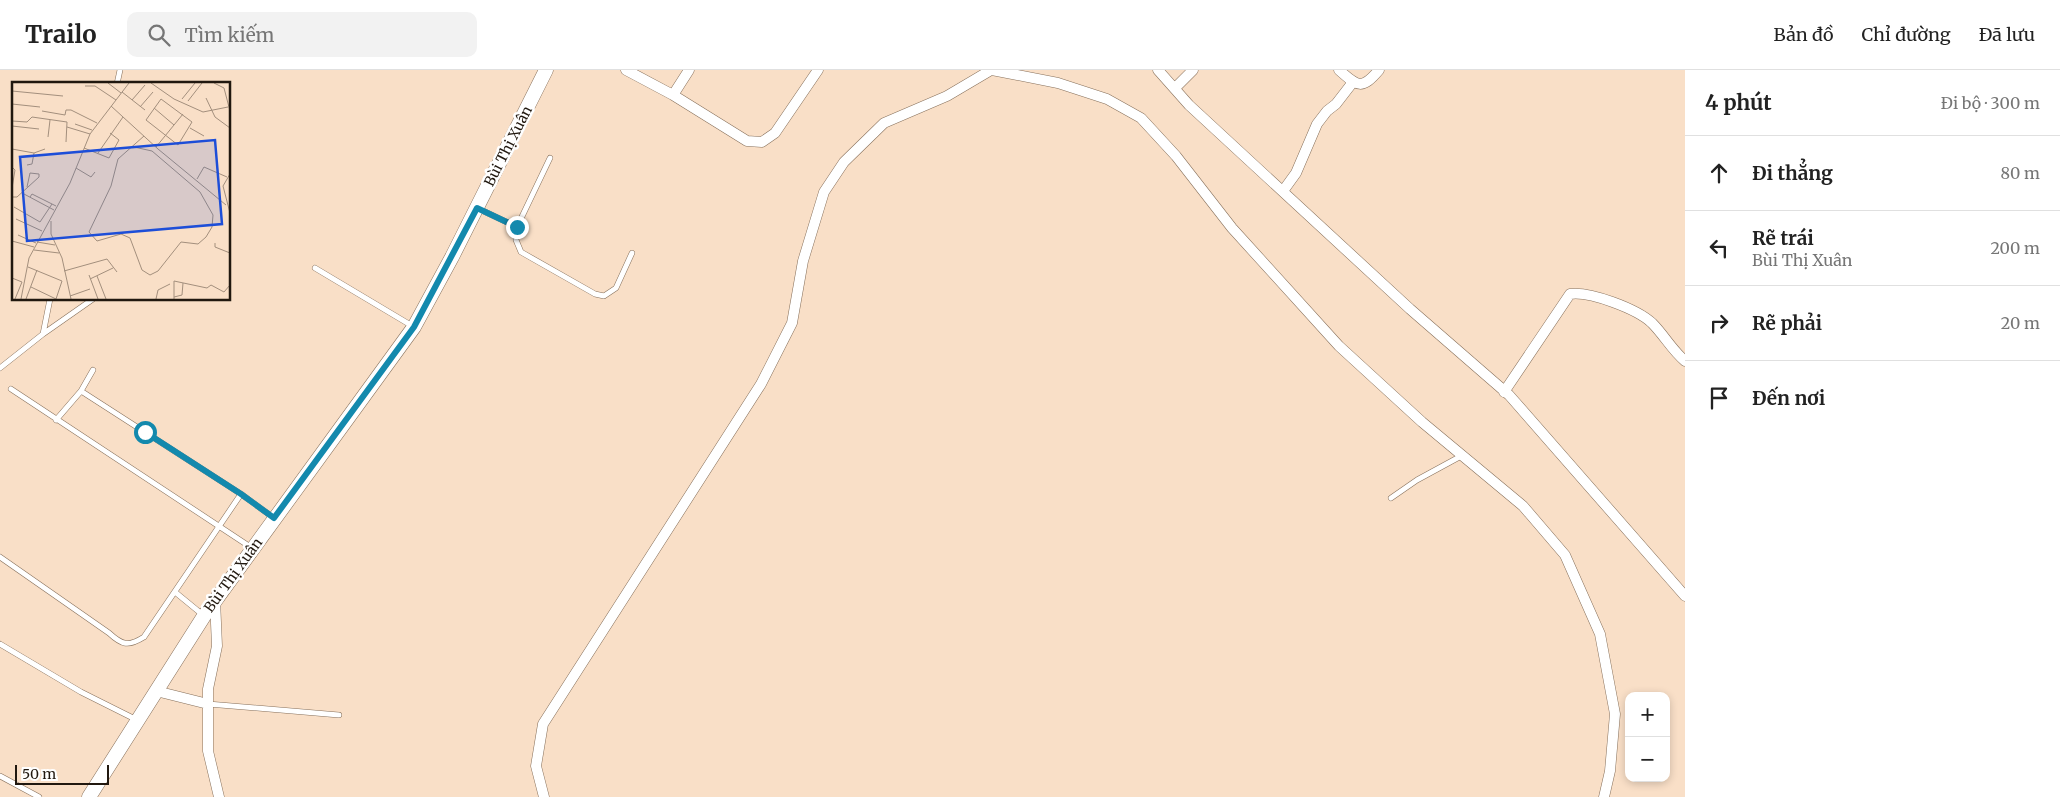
<!DOCTYPE html>
<html lang="vi">
<head>
<meta charset="utf-8">
<style>
	body { margin:0; font-family:Merriweather,serif; background:#f2f2f2; color:#222 }
	.controls { position:absolute; right:15px; bottom:15px; display:grid; overflow:hidden; border-radius:10px; box-shadow:0 2px 8px #0003 }
	.controls button { width:45px; height:45px; display:grid; place-items:center; padding:0; border:0; border-bottom:1px solid #e0e0e0; background:#fff; color:#222; font:25px sans-serif }
	.scale { position:absolute; left:15px; bottom:12px; width:94px; box-sizing:border-box; padding-left:5px; border:2px solid #21180f; border-top:0; font-size:14px; line-height:18px; white-space:nowrap; color:#21180f; -webkit-text-stroke:4px #fff; paint-order:stroke }
	.stop { position:absolute; width:15px; height:15px; margin:-11px; border:4px solid #1389ad; border-radius:50%; background:#fff }
	.stop.end { background:#1389ad; border-color:#fff; box-shadow:0 1px 5px #0008 }
	.list { margin:0; padding:0; list-style:none }
	h2 { display:flex; justify-content:space-between; align-items:center; height:65px; margin:0; padding:0 20px; font-size:21px }
	h2 small { font-size:16px; font-weight:400; color:#767676 }
	.list li { display:grid; grid-template-columns:32px 1fr auto; gap:15px; align-items:center; box-sizing:border-box; height:75px; padding:0 20px; border-top:1px solid #e0e0e0 }
	.list b { display:block; font-size:19px; white-space:nowrap }
	.list p { margin:0; font-size:16px; white-space:nowrap; color:#767676 }
	.list em { font-size:16px; font-style:normal; color:#767676 }
	.icon { flex:none; width:28px; height:28px; fill:none; stroke:currentColor; stroke-width:2; stroke-linecap:round; stroke-linejoin:round }
	.map { position:relative; flex:none; width:1685px; height:727px; overflow:hidden }
	header { display:flex; align-items:center; gap:30px; box-sizing:border-box; height:70px; padding:0 25px; background:#fff; border-bottom:1px solid #e0e0e0 }
	header strong { font-size:24px }
	nav { display:flex; gap:28px; margin-inline-start:auto; font-size:18px }
	.search { width:350px; height:45px; background:#f2f2f2; display:flex; align-items:center; gap:12px; box-sizing:border-box; padding:0 18px; border-radius:10px; color:#767676; font-size:19px }
	main { display:flex }
	aside { flex:1; background:#fff }
	.map>svg:first-child { display:block }
</style>
</head>
<body>
<header>
<strong>Trailo</strong>
<div class="search"><svg class="icon" aria-label="search" viewBox="0 0 24 24"><circle cx="10" cy="10" r="6"/><path d="M15 15l6 6"/></svg>Tìm kiếm</div>
<nav><a>Bản đồ</a><a>Chỉ đường</a><a>Đã lưu</a></nav>
</header>
<main>
<div class="map">
<svg width="1685" height="727" viewBox="0 0 1685 727">
	<rect width="100%" height="100%" fill="#f9dfc7"/>
	<g fill="none" stroke-linecap="round" stroke-linejoin="round">
		<g stroke="#87705b" stroke-width="6">
			<path id="service" d="M117 14 120 0
				M477 138 517 157 516 170 521 182 595 224 604 226 616 218 632 183
				M517 157 550 88
				M315 198 414 257
				M43 264 50 229
				M0 298 43 264 93 229
				M11 319 252 478
				M81 321 93 300
				M56 350 81 321 241 424 274 448
				M1391 428 1417 410 1463 385
				M0 487 109 563C122 575 128 577 144 567L241 424
				M175 522 203 545
				M0 574 81 622 137 650
				M208 634 339 645
				M0 706 39 727"/>
		</g>
		<g stroke="#87705b" stroke-width="11">
			<path id="minor" d="M626 0 673 25 747 71 762 72 775 63 818 0
				M992 0 1058 13 1107 29 1141 48 1176 86 1232 158 1339 276 1422 352 1523 436 1565 485 1600 564 1615 644 1610 701 1604 727
				M1158 0 1189 35 1410 239 1509 325 1685 526
				M1339 0C1358 17 1362 20 1379 0
				M1175 18 1193 0
				M673 25 689 0
				M1283 121 1296 103 1317 54 1327 41 1336 34 1353 12
				M1504 322 1570 224C1590 221 1637 239 1652 253 1664 265 1672 280 1685 291
				M215 530 217 576 208 619V681L219 727
				M156 621 208 634
				M544 727 536 696 543 654 761 314 792 253 803 191 824 122 844 92 884 53 947 26 991 0"/>
		</g>
		<g stroke="#87705b" stroke-width="15">
			<path id="secondary" d="M89 727 204 546 414 257 452 187 546 0"/>
		</g>
		<use href="#service" stroke="#fff" stroke-width="5"/>
		<use href="#minor" stroke="#fff" stroke-width="10"/>
		<use href="#secondary" stroke="#fff" stroke-width="14"/>
	</g>
	<g fill="none" stroke-linecap="round" stroke-linejoin="round">
		<path stroke="#1389ad" stroke-width="6" d="M145 362 241 424 274 448 414 257 477 138 517 157"/>
	</g>
	<g text-anchor="middle" dominant-baseline="central" stroke-width="5" stroke-linejoin="round" paint-order="stroke">
		<g font-size="14" fill="#21180f" stroke="#fff">
			<text transform="translate(508 76) rotate(-63)">Bùi Thị Xuân</text>
			<text transform="translate(233 505) rotate(-54)">Bùi Thị Xuân</text>
		</g>
	</g>
	<g transform="translate(12 12)">
		<rect width="218" height="218" fill="#f9dfc7"/>
		<path fill="none" stroke="#a38f7d" stroke-width="1" d="M96 1 109 11M139 1 162 17 191 30 216 25M202 1 212 6 218 29M73 4H83L104 18M0 9 51 14M110 10 133 28M194 16 203 35 218 46M149 17 180 40 166 63 134 38ZM170 17 183 1M120 18 133 3M176 19 190 1M0 22 28 25M99 24 146 67 214 123M128 25 141 10M142 26 162 43M30 29 53 33 54 28H59L85 41M0 39 15 40 20 35 55 40 54 60M63 42 80 48M0 44 27 47M55 45 78 52M178 46 192 54M36 55 38 38M122 65 140 69 188 110 201 133 200 145 194 155 186 162 169 160 146 189 138 193 130 188 118 156 109 152 85 159 77 150 99 104 106 77 132 54M144 65 171 32M72 66 97 76 107 58 98 51M0 67 22 71 33 67M86 71 111 35M15 83 20 82 22 71M0 85 3 88 0 106M64 86 79 95 83 90M218 92 211 104 218 131M185 97 192 85 215 95M12 112 42 128M0 115H5L27 95V92L18 91 15 105M18 115 20 112 44 124M2 125 28 140 40 122M4 137 30 149M39 139V152L50 176 59 217M6 153 24 161M0 159 22 165M25 160 43 163M203 161V165L218 171M22 168 47 171M16 185 50 199 44 217M52 189 95 177 105 190M77 193 86 217M85 194 94 217M0 196 10 200 3 217M78 197 101 186M19 205 44 217M58 214 78 207M162 215 170 213 171 201M9 217 17 176 58 101 78 52 117 1M14 217 25 188M144 217 146 208 158 202M162 217V199L195 206 199 203 212 210 218 203"/>
		<path fill="#1d4ed8" fill-opacity="0.15" stroke="#1d4ed8" stroke-width="2.5" d="M203 58 210 142 15 159 8 75Z"/>
		<rect width="218" height="218" fill="none" stroke="#21180f" stroke-width="2.5"/>
	</g>
</svg>
<div class="controls">
<button>+</button>
<button>−</button>
</div>
<div class="scale">50 m</div>
<div class="stop" style="left:145px;top:362px"></div>
<div class="stop end" style="left:517px;top:157px"></div>
</div>
<aside>
<h2>4 phút<small>Đi bộ · 300 m</small></h2>
<ul class="list">
<li><svg class="icon" aria-label="ahead" viewBox="0 0 24 24"><path d="M12 20V5M6 11l6-6 6 6"/></svg><div><b>Đi thẳng</b></div><em>80 m</em></li>
<li><svg class="icon" aria-label="left" viewBox="0 0 24 24"><path d="M17 20v-9H6M10 6l-5 5 5 5"/></svg><div><b>Rẽ trái</b><p>Bùi Thị Xuân</p></div><em>200 m</em></li>
<li><svg class="icon" aria-label="right" viewBox="0 0 24 24"><path d="M7 20v-9h11M14 6l5 5-5 5"/></svg><div><b>Rẽ phải</b></div><em>20 m</em></li>
<li><svg class="icon" aria-label="arrive" viewBox="0 0 24 24"><path d="M6 21V4h12l-3 4 3 4H6"/></svg><div><b>Đến nơi</b></div></li>
</ul>
</aside>
</main>
</body>
</html>
